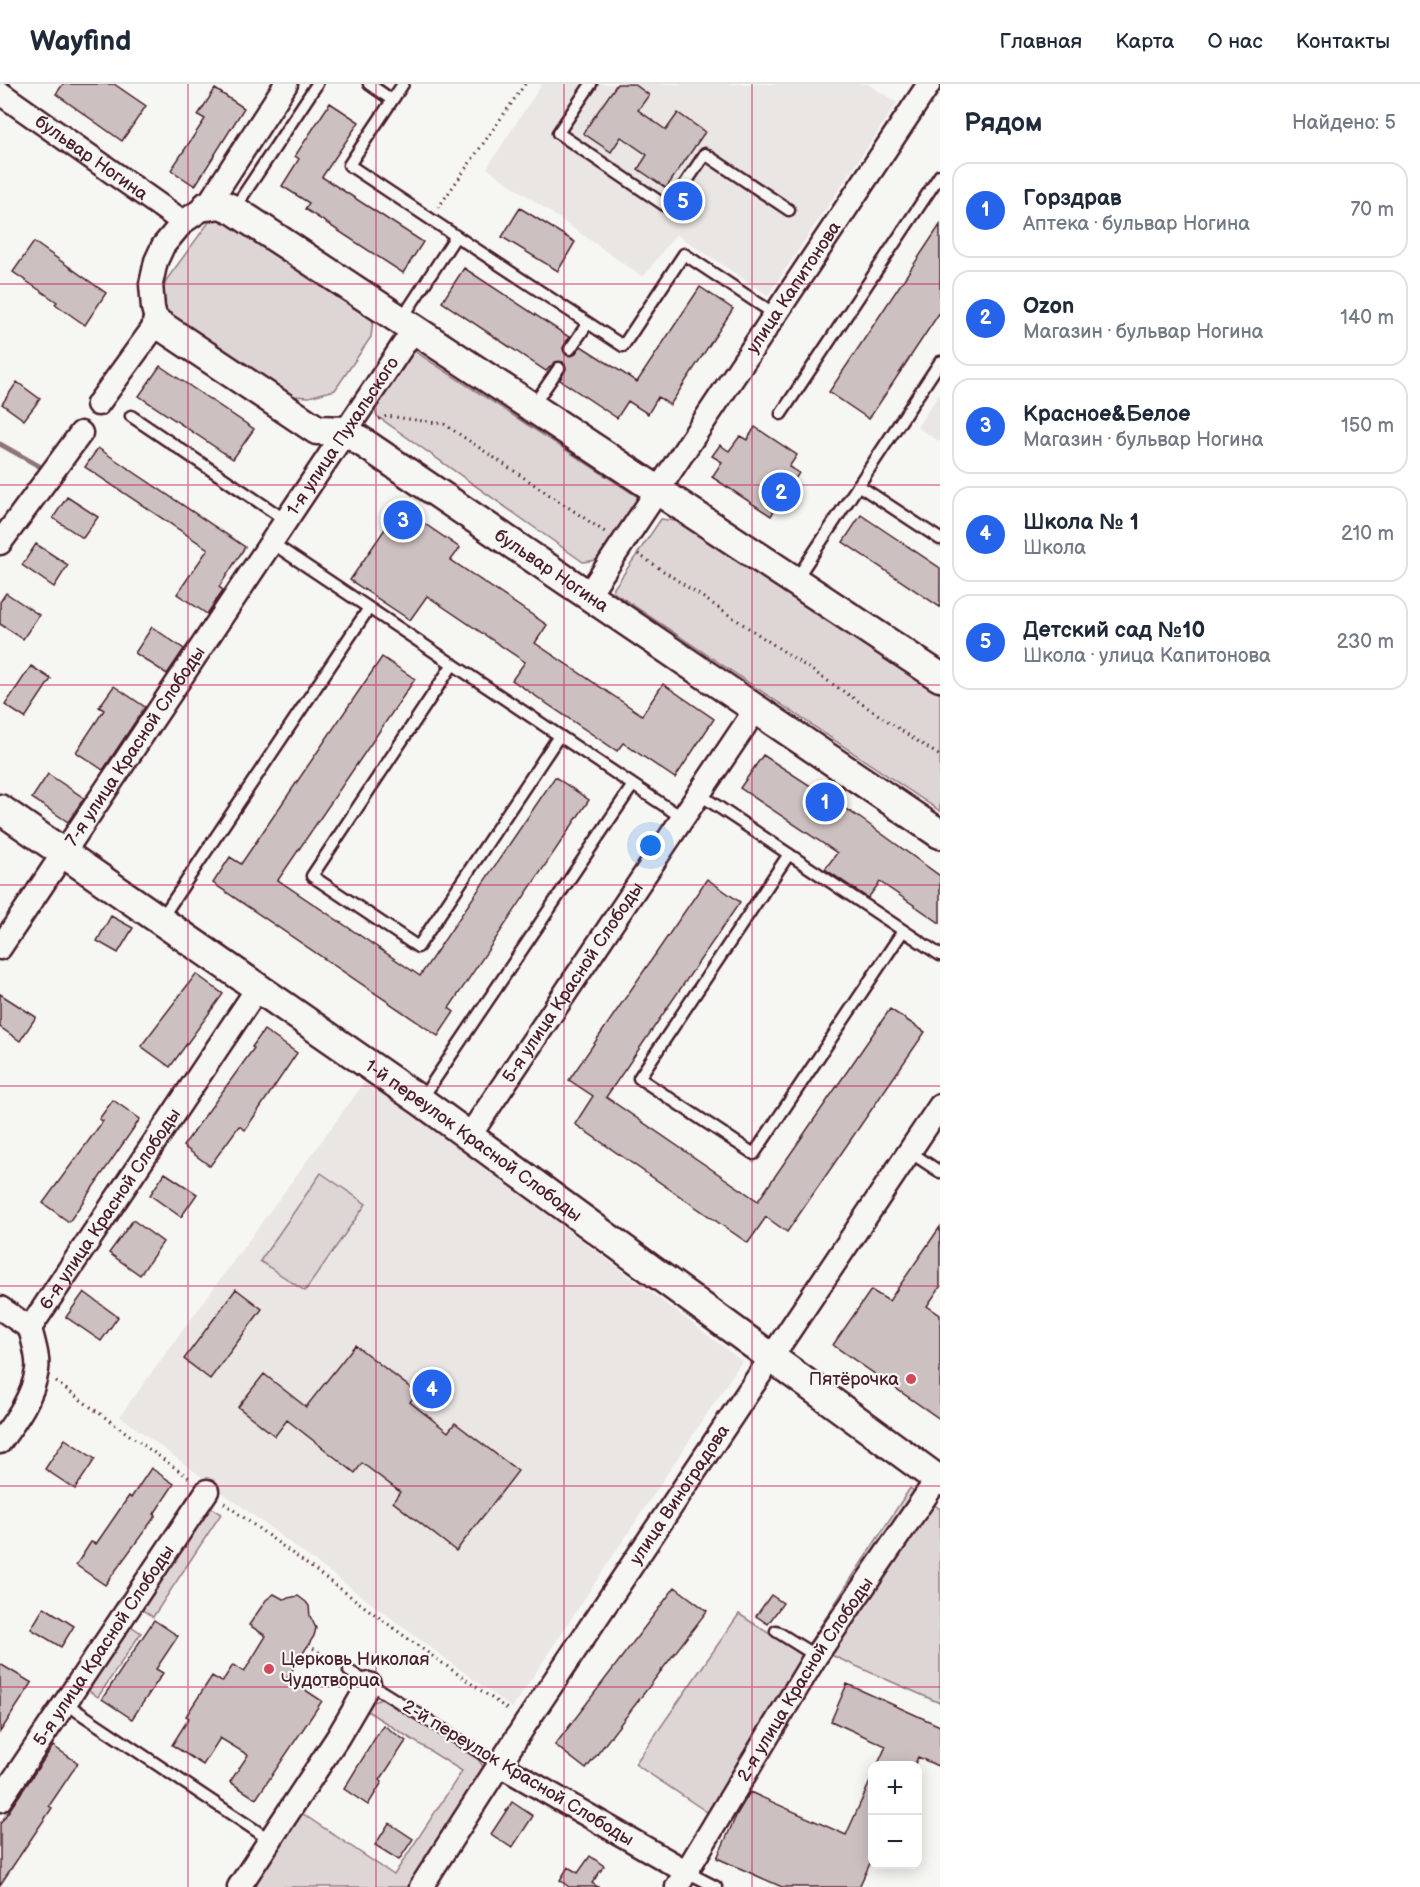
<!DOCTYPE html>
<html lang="ru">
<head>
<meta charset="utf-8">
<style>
	body { margin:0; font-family:"Balsamiq Sans",sans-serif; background:#f2f2f3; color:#1f2937 }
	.controls { position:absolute; right:18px; bottom:18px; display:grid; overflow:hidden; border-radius:12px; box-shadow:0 3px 15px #0003 }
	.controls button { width:54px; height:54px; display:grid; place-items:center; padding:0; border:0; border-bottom:2px solid #e0e1e3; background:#fff; color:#1f2937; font:30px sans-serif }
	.you { position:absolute; left:651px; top:762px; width:21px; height:21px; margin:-15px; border:4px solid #fff; border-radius:50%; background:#1a73e8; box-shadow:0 0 0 9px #1a73e833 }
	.badge { display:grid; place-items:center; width:39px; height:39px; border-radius:50%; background:#2563eb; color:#fff; font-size:20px; font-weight:700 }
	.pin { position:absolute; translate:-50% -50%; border:3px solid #fff; box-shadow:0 2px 6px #0006 }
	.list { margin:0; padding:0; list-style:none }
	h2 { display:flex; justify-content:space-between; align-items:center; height:78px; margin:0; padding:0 24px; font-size:26px }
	h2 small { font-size:20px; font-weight:400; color:#747a83 }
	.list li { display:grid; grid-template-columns:39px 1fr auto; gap:18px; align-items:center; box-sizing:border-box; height:96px; margin:0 12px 12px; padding:0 12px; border:2px solid #e0e1e3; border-radius:18px }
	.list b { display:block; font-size:22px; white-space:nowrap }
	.list p { margin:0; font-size:20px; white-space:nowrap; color:#747a83 }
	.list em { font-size:20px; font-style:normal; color:#747a83 }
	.map { position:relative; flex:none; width:940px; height:1803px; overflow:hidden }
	header { display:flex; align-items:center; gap:36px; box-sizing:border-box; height:84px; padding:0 30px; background:#fff; border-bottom:2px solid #e0e1e3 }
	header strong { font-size:28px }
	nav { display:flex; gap:33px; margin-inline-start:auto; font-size:21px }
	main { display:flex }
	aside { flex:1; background:#fff }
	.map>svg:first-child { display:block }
</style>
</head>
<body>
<header>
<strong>Wayfind</strong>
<nav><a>Главная</a><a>Карта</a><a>О нас</a><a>Контакты</a></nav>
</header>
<main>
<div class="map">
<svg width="940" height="1803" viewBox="0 0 940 1803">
	<rect width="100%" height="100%" fill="#f6f6f2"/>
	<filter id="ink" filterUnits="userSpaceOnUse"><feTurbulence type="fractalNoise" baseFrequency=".0167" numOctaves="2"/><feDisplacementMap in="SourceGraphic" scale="12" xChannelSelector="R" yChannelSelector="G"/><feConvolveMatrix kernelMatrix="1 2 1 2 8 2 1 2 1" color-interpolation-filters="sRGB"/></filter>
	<g filter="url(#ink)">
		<path fill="#e9e6e3" d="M542 0H868L897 19 768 211 676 150 643 193 487 84Z
			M940 309V358L917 343Z
			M367 995 742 1277 512 1624 120 1332Z"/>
		<path fill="#ddd6d5" stroke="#947a80" stroke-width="1.5" fill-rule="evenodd" d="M220 133 370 227 373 236 371 253 335 306 309 313 293 312 177 240 167 226 161 212 167 195 209 138Z
			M403 265 416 268 638 413 597 476 583 478 377 332 369 311Z
			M661 435 682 438 940 610V727L612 507Z
			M321 1089 366 1120 305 1207 260 1177Z
			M910 1404 940 1425V1619L808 1561Z
			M203 1419 221 1430 153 1533 135 1521Z
			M739 1530 808 1575 710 1730 635 1680Z
			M125 1538 141 1549 98 1613 82 1602Z
			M384 1614 474 1669 484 1684 414 1803H250L361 1623ZM364 1625 462 1687 394 1791 300 1728Z"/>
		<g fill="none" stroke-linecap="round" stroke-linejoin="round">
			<path stroke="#8e747a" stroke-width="5" d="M0 360 39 382"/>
		</g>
		<path fill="#ccc1c0" stroke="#4a1f2b" stroke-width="1.5" d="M63 0H114L146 22 122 57 56 10Z
			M617 0H634L649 11 638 26 666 46 678 29 705 48 666 104 638 85 647 71 621 53 611 68 583 49Z
			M215 5 244 24 195 102 171 86 205 35 198 31Z
			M330 19 359 38 322 93 423 158 403 189 305 125 309 119 282 102 299 75 295 72Z
			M520 124 575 158 558 187 502 153Z
			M940 141V228L869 335 829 308Z
			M34 158 106 209 85 241 55 220 57 218 13 188Z
			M464 184 569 253 563 264 566 271H574L581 262 637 298 700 203 733 225 670 321 658 313 648 330 628 317 617 334 560 296 566 285 563 278H555L546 287 442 218Z
			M160 282 254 345 233 375 139 312Z
			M17 298 40 315 24 336 2 320Z
			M755 343 797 371 789 383 799 389 788 405 797 412 789 423 780 417 771 432 712 393 722 378 712 372 720 361 729 367 740 352 747 356Z
			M98 364 245 463 219 503 223 506 207 530 177 510 208 465 85 383Z
			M67 413 98 433 83 454 53 434Z
			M400 423 460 464 451 476 547 541 535 559 642 631 663 600 714 635 675 694 623 659 617 667 512 596 525 578 427 512 410 536 350 496Z
			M861 431 940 484V523L843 458Z
			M36 460 68 481 54 503 22 481Z
			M6 509 39 531 23 555 0 540V518Z
			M152 543 184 565 167 590 135 569Z
			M382 573 415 595 278 796 420 892 555 693 589 716 449 924 454 928 438 952 213 799 230 773 241 780Z
			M31 582 51 595 25 634 5 621Z
			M114 602 145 623 103 686 76 668 104 626 99 623Z
			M763 671 860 734 940 792V839L880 798 868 814 825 785 837 769 740 704Z
			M48 690 84 714 68 738 32 714Z
			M707 795 740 818 606 1013 758 1117 890 925 925 948 787 1148 766 1133 748 1159 575 1040 593 1012 569 996Z
			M111 832 133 844 118 869 97 857Z
			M196 890 223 910 170 983 141 962Z
			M0 910 36 933 20 957 0 943Z
			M264 946 297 969 245 1046 239 1042 210 1082 183 1062 254 964 252 963Z
			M113 1016 140 1035 69 1138 43 1119 103 1037 99 1035Z
			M165 1089 197 1110 181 1133 150 1111Z
			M133 1136 163 1158 140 1191 109 1169Z
			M940 1143V1203L927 1222 940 1231V1335L833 1261 871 1206 889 1217Z
			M236 1205 262 1225 210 1295 184 1275Z
			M84 1208 118 1233 101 1257 66 1233Z
			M355 1261 417 1309 410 1318 448 1348 455 1339 518 1387 456 1467 393 1418 400 1408 362 1379 355 1389 287 1336 275 1352 238 1323 264 1290 306 1323Z
			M65 1355 95 1375 75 1405 45 1385Z
			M151 1384 174 1400 154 1430 156 1431 105 1501 76 1481 91 1458 96 1460 129 1412 131 1414Z
			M675 1503 707 1527 586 1685 555 1661Z
			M274 1510 283 1515 298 1512 306 1518 309 1522 310 1532 316 1544 314 1552 287 1594 322 1617 256 1715 230 1698 248 1671 220 1654 203 1681 172 1661 189 1634 186 1632 212 1592 222 1598 233 1581 244 1588 266 1552 249 1541 266 1516Z
			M771 1511 783 1519 768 1540 756 1532Z
			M44 1523 74 1542 61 1563 31 1545Z
			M154 1536 178 1552 156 1585 163 1589 132 1635 102 1615Z
			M0 1580 32 1599 0 1648Z
			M847 1600 940 1642V1683L918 1673 914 1682H877L886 1662 831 1637Z
			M383 1641 406 1657 380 1696 382 1698 368 1721 344 1705Z
			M53 1662 78 1679 49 1722 52 1724 0 1801V1740Z
			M873 1691V1773L859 1803H782L717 1774 737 1730 750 1708 846 1751Z
			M512 1718 533 1732 512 1764 491 1750Z
			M389 1739 413 1755 399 1776 375 1761Z
			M590 1772 604 1782 592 1799 598 1803H569L560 1796 568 1783 578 1789Z"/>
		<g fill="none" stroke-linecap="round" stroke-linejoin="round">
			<g stroke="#4a1f2b" stroke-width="15">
				<path id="service" d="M369 0 392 16
					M591 0 558 49 669 124 705 70 789 126
					M234 125 317 0
					M456 152 623 262 684 170 776 231
					M401 236 456 152 349 81 403 0
					M570 265 588 239
					M532 323 559 284
					M781 330 940 91
					M131 332 287 437
					M858 401 940 455
					M272 459 633 701 421 1016
					M795 497 940 278
					M453 580 312 792 418 863 559 652
					M633 701 683 734
					M699 710 940 871
					M789 770 639 994 754 1070 903 847
					M161 835 369 524
					M910 1068 940 1088
					M776 1547 816 1572
					M349 1587 500 1681
					M65 1619 270 1756
					M687 1788 716 1803"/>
			</g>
			<g stroke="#4a1f2b" stroke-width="27">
				<g id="minor">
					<path id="s1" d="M0 9 183 138"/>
					<path d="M98 320 157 239 153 224 151 200 156 177 163 162 183 138 207 122 286 0"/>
					<path d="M0 459 81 349"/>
					<path id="s2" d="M588 511 929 0"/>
					<path id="s3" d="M0 864 414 245"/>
					<path id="s4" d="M470 1051 756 625"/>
					<path d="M0 1224 30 1244"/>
					<path id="s5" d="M0 1358C16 1336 33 1313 37 1286 39 1274 33 1257 30 1244L259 902"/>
					<path d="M500 1681 687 1788"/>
					<path id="s6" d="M0 1716 207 1407"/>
					<path d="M239 1803 338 1653 369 1600"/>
					<path id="s7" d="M421 1803 526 1639 940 1022"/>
					<path id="s8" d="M677 1803 816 1572 940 1391"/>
				</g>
			</g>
			<g stroke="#4a1f2b" stroke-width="33">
				<g id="tertiary">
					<path d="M207 122 221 120 234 126 940 593"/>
					<path id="s9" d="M157 239 317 346 346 347 940 750"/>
					<path id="s10" d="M0 725 421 1017 940 1397"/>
				</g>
			</g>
			<path stroke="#4a1f2b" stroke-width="3" stroke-dasharray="1.5 4.5" stroke-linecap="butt" d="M438 124 525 0
				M379 335 387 332 444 340 605 448
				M638 470 940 672
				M56 1298 192 1396
				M224 1419 407 1554 510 1627
				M308 1561 337 1580"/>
			<use href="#service" stroke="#f6f6f2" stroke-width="10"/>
			<use href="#minor" stroke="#f6f6f2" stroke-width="22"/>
			<use href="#tertiary" stroke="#f6f6f2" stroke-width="28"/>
		</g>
	</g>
	<path fill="none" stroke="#c2185b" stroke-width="1.5" stroke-opacity="0.55" d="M188 0V1803M376 0V1803M564 0V1803M752 0V1803M0 200H940M0 401H940M0 601H940M0 801H940M0 1002H940M0 1202H940M0 1402H940M0 1603H940"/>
	<g fill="#d1495b" stroke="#f6f6f2" stroke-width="2">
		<circle cx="911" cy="1295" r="6"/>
		<circle cx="269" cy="1585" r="6"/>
	</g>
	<g text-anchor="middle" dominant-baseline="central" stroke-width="4.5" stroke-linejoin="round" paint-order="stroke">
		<g font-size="18" fill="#4a1f2b" stroke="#f6f6f2">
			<text stroke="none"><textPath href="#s1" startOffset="112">бульвар Ногина</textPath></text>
			<text stroke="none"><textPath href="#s2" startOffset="370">улица Капитонова</textPath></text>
			<text stroke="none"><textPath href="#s3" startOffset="616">1-я улица Пухальского</textPath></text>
			<text stroke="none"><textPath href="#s9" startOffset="470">бульвар Ногина</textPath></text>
			<text stroke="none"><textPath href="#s3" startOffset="243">7-я улица Красной Слободы</textPath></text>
			<text stroke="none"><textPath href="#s4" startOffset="184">5-я улица Красной Слободы</textPath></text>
			<text stroke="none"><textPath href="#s10" startOffset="578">1-й переулок Красной Слободы</textPath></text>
			<text stroke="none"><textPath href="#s5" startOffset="268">6-я улица Красной Слободы</textPath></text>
			<text stroke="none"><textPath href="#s7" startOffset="470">улица Виноградова</textPath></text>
			<text stroke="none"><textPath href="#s6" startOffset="186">5-я улица Красной Слободы</textPath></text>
			<text stroke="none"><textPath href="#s8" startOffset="244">2-я улица Красной Слободы</textPath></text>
			<text transform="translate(518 1689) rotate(31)">2-й переулок Красной Слободы</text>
		</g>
		<g font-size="18" fill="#4a1f2b" stroke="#f6f6f2" text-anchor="end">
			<text x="899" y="1295">Пятёрочка</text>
			<text x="281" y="1575" text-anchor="start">Церковь Николая<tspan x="281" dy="21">Чудотворца</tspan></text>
		</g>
	</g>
</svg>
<div class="controls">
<button>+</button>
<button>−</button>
</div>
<div class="you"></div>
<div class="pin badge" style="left:825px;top:718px">1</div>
<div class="pin badge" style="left:781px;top:408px">2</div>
<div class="pin badge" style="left:403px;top:436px">3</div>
<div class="pin badge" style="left:432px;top:1305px">4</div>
<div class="pin badge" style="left:683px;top:117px">5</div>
</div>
<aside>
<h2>Рядом<small>Найдено: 5</small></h2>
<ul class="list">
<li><span class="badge">1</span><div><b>Горздрав</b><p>Аптека · бульвар Ногина</p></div><em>70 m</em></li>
<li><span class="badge">2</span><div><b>Ozon</b><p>Магазин · бульвар Ногина</p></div><em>140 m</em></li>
<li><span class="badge">3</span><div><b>Красное&amp;Белое</b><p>Магазин · бульвар Ногина</p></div><em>150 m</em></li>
<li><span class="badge">4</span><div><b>Школа № 1</b><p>Школа</p></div><em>210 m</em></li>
<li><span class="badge">5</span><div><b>Детский сад №10</b><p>Школа · улица Капитонова</p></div><em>230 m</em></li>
</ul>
</aside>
</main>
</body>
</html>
